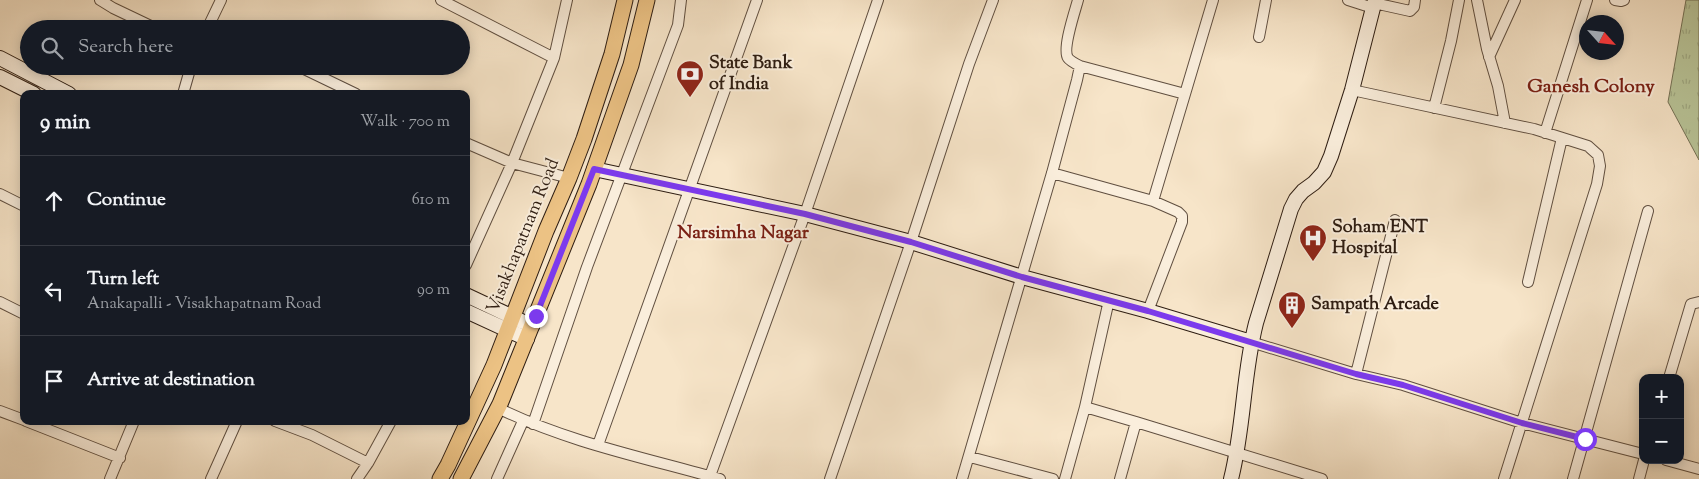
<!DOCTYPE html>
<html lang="en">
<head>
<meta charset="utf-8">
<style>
	body { margin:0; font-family:"Sorts Mill Goudy",serif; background:#242831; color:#f1f3f6 }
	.controls { position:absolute; right:15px; bottom:15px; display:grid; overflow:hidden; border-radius:10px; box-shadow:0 2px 12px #0003 }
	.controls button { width:45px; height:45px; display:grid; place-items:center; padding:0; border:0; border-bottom:1px solid #363941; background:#171b24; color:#f1f3f6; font:25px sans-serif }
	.compass { position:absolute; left:1579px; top:15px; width:45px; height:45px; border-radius:50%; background:#171b24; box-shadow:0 2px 12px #0003; rotate:117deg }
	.stop { position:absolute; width:15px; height:15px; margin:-11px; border:4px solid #7c3aed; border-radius:50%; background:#fff }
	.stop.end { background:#7c3aed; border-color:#fff; box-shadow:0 1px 5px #0008 }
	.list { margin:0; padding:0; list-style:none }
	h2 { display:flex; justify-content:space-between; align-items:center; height:65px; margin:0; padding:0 20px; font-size:21px }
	h2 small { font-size:16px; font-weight:400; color:#9ea1a6 }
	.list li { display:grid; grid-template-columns:32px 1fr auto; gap:15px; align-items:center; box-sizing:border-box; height:90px; padding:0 20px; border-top:1px solid #363941 }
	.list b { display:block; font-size:19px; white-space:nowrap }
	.list p { margin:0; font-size:16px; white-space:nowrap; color:#9ea1a6 }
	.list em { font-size:16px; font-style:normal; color:#9ea1a6 }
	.icon { flex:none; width:28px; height:28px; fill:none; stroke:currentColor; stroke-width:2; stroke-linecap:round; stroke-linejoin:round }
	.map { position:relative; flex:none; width:1699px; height:479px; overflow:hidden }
	.search { position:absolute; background:#171b24; box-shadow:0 2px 12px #0003; left:20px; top:20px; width:450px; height:55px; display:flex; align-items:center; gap:12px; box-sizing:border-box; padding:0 18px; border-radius:28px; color:#9ea1a6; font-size:19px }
	.panel { position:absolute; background:#171b24; box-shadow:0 2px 12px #0003; left:20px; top:90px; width:450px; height:335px; border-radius:10px }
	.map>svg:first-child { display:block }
</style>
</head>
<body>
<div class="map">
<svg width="1699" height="479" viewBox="0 0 1699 479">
	<defs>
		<pattern id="grass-tufts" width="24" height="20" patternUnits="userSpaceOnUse" patternTransform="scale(1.25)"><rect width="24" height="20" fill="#b9c599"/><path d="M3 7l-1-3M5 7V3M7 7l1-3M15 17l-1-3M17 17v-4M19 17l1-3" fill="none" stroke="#9fa983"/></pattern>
	</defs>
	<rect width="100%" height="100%" fill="#f7e5c9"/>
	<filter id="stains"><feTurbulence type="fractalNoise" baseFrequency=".004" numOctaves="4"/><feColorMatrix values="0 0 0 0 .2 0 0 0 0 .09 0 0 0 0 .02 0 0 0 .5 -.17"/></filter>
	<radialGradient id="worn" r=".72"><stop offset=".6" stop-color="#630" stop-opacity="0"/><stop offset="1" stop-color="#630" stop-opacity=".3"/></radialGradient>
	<path fill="url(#grass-tufts)" stroke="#747156" d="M1686 0H1699V160L1668 102Z"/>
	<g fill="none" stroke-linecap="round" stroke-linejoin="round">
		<g stroke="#604f40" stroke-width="12">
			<path id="street" d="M100 0 113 8 157 29
				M441 0 554 58 512 163 466 265
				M1348 0 1373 8
				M1477 0 1487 49 1498 86 1505 123
				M1615 0 1621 1 1624 0
				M1374 3 1410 11 1414 7 1415 0
				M209 25 221 0
				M1259 37 1266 0
				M1489 57 1515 0
				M554 58 567 0
				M298 66 356 94
				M1080 66 1185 94 1153 201
				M1352 90 1534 129 1588 146 1598 155 1600 166 1597 184 1504 479
				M183 94 191 66
				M1185 94 1213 0
				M1434 108 1451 41 1459 0
				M1545 133 1587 0
				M466 143 512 163 569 178
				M1052 173 1153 201 1178 212 1182 216V222L1148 311
				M0 194 24 206
				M1528 282 1562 138
				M0 302 24 314
				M1251 342 1356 374 1403 385 1522 423 1643 454
				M1356 374 1395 220
				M1669 378 1691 304 1699 302
				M1085 407 1136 422 1120 479
				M498 408C567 442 646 458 720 479
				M0 411 24 420
				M26 421 120 458
				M275 421 312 435 368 463 391 421
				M1136 422 1322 479
				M533 424 587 267 678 25 681 0
				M598 445 757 0
				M970 457 1053 479
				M1666 460 1699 469
				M710 476 805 214 878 0
				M110 479 134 421
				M211 479 237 421
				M357 479 368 463
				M497 479 523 421
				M830 479 911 242 969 64 993 0
				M962 479 1052 173 1077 80 1080 66C1076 64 1070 61 1068 58 1062 49 1075 11 1078 0
				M1065 479 1085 407 1109 300
				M1573 479 1648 211
				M1639 479 1644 460"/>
		</g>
		<g stroke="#2e1d12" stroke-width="16">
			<path id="secondary" d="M0 58 69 94
				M0 77 34 94
				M594 169 805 214 911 242 1022 277 1148 311 1251 342
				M466 295 532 326
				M466 311 527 339
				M1231 479C1244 428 1243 374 1256 323L1291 209 1296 199 1303 191 1314 183 1324 172 1331 156 1352 90 1375 0"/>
		</g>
		<g stroke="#2e1d12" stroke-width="17">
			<path id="primary" d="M440 479 448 465 494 365 546 231 569 178 584 139 612 54 625 0
				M461 479 500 404 589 184 631 65 647 0"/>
		</g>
		<use href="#street" stroke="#faeedc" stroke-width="10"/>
		<use href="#secondary" stroke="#faeedc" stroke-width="14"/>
		<use href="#primary" stroke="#ecc284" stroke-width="15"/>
	</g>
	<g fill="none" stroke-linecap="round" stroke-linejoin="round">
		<path stroke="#7c3aed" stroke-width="6" d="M536 316 594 169 805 214 911 242 1022 277 1148 311 1356 374 1403 385 1522 423 1585 439"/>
	</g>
	<defs>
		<g id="bank-pin" transform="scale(1.4375)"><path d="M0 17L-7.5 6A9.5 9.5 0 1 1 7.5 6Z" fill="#8f2418" stroke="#faeedc"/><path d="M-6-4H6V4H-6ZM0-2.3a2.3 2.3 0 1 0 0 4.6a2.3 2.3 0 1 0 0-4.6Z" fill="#fff"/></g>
		<g id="hospital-pin" transform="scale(1.4375)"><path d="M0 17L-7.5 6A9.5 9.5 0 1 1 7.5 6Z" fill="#8f2418" stroke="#faeedc"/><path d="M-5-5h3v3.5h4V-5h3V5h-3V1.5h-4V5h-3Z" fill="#fff"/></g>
		<g id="building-pin" transform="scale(1.4375)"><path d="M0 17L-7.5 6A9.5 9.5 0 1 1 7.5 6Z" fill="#8f2418" stroke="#faeedc"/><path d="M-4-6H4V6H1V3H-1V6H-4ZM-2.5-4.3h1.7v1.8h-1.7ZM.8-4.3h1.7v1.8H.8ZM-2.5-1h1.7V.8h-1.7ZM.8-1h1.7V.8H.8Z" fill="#fff"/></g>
	</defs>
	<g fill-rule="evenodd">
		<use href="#bank-pin" x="690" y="74"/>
		<use href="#hospital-pin" x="1313" y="238"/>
		<use href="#building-pin" x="1292" y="305"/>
	</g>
	<g text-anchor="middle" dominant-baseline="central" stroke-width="4" stroke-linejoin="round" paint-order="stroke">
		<g font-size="18" font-weight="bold" fill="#2e1d12" stroke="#faeedc" text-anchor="start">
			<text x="709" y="64">State Bank<tspan x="709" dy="21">of India</tspan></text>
			<text x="1332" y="228">Soham ENT<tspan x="1332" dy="21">Hospital</tspan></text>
			<text x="1311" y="305">Sampath Arcade</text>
		</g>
		<g font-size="18" fill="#2e1d12" stroke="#faeedc">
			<text transform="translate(524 236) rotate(-68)">Visakhapatnam Road</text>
		</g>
		<g font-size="19" font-weight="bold" fill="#7a1f14" stroke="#faeedc">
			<text x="1591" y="87">Ganesh Colony</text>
			<text x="743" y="233">Narsimha Nagar</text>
		</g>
	</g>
	<rect width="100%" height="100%" filter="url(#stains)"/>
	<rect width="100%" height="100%" fill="url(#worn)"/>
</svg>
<div class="controls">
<button>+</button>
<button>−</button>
</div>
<svg class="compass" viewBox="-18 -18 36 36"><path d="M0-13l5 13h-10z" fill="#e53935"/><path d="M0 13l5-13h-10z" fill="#9ea1a6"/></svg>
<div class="stop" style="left:1585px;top:439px"></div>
<div class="stop end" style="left:536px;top:316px"></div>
<div class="search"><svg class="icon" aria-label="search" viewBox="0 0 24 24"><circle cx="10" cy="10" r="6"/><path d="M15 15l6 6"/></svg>Search here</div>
<section class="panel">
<h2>9 min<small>Walk · 700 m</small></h2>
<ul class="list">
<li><svg class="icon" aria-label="ahead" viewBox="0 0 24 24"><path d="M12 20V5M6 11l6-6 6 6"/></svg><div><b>Continue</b></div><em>610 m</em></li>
<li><svg class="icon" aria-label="left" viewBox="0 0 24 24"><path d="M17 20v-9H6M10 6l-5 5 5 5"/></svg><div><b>Turn left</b><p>Anakapalli - Visakhapatnam Road</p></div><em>90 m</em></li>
<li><svg class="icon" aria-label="arrive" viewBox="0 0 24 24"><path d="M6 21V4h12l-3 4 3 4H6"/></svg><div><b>Arrive at destination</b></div></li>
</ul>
</section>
</div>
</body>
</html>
